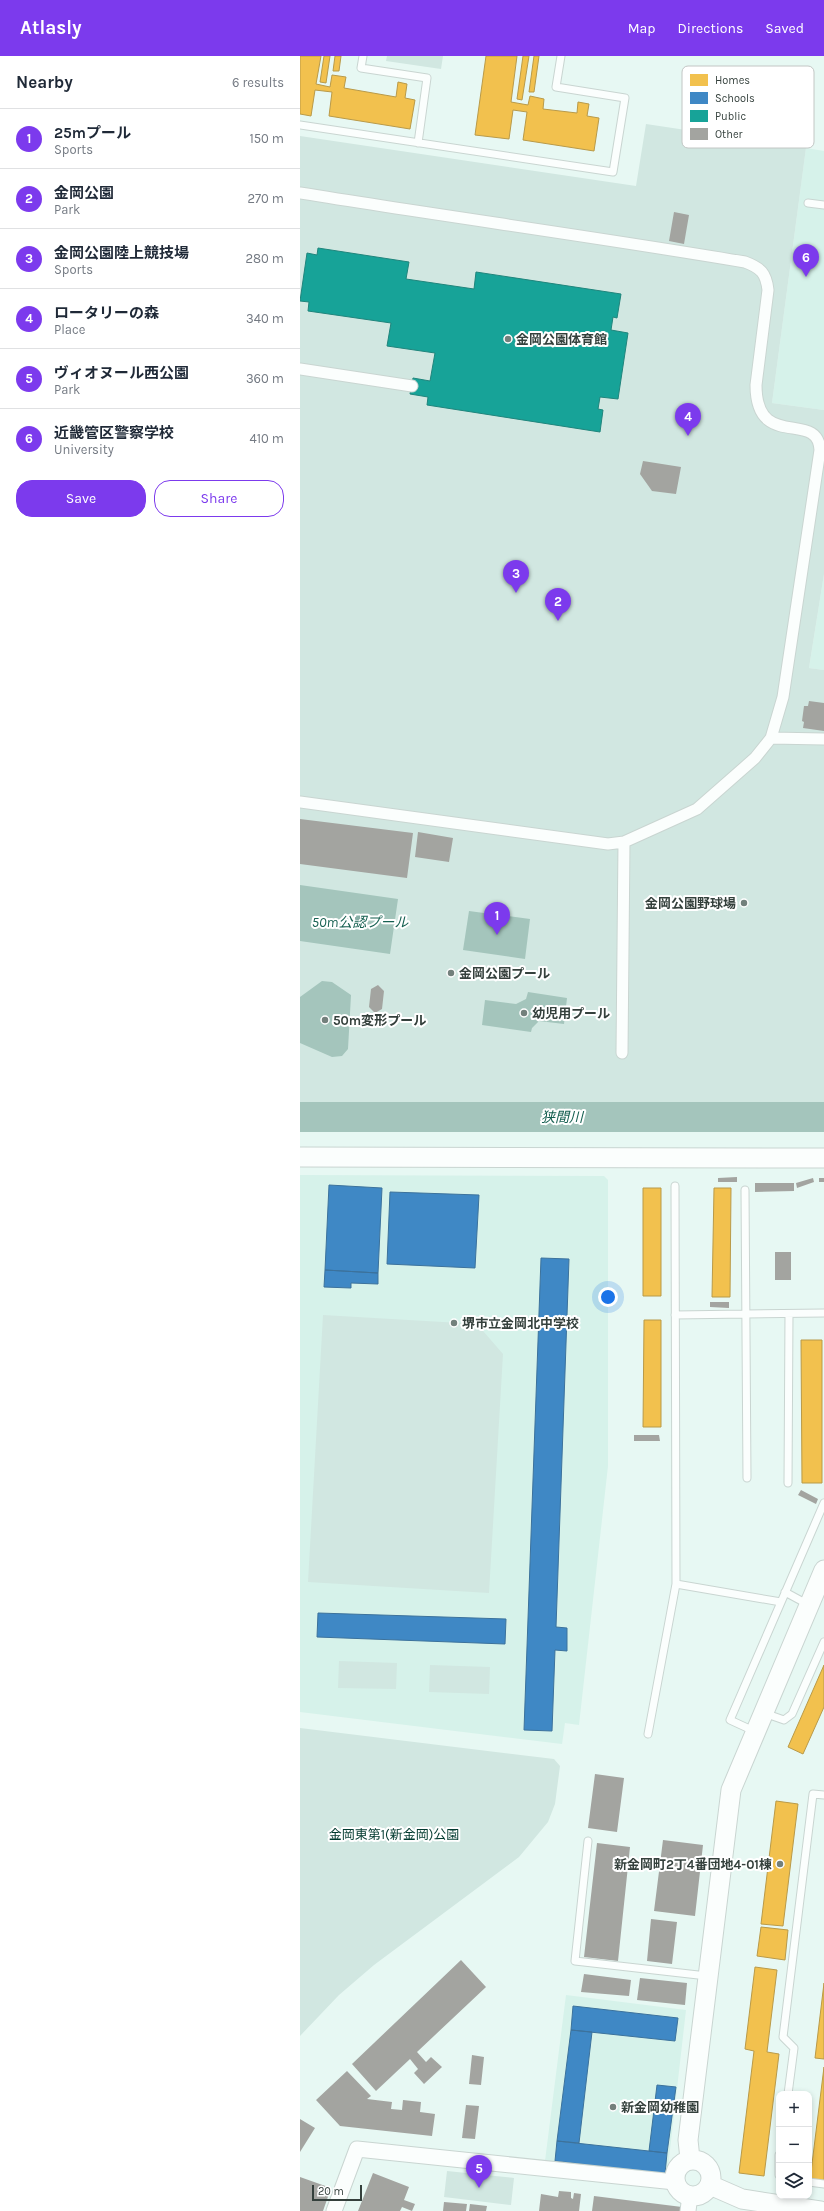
<!DOCTYPE html>
<html lang="en">
<head>
<meta charset="utf-8">
<style>
	body { margin:0; font-family:Karla,"Noto Sans JP",sans-serif; background:#f6f6f7; color:#1f2937 }
	.controls { position:absolute; right:12px; bottom:12px; display:grid; overflow:hidden; border-radius:8px; box-shadow:0 2px 6px #0003 }
	.controls button { width:36px; height:36px; display:grid; place-items:center; padding:0; border:0; border-bottom:1px solid #e0e1e3; background:#fff; color:#1f2937; font:20px sans-serif }
	.scale { position:absolute; left:12px; bottom:10px; width:50px; box-sizing:border-box; padding-left:4px; border:2px solid #34403c; border-top:0; font-size:11px; line-height:14px; white-space:nowrap; color:#34403c; -webkit-text-stroke:3px #fff; paint-order:stroke }
	.you { position:absolute; left:308px; top:1241px; width:14px; height:14px; margin:-10px; border:3px solid #fff; border-radius:50%; background:#1a73e8; box-shadow:0 0 0 6px #1a73e833 }
	.badge { display:grid; place-items:center; width:26px; height:26px; border-radius:50%; background:#7c3aed; color:#fff; font-size:13px; font-weight:700 }
	.pin { position:absolute; translate:-50% -33px; filter:drop-shadow(0 1px 2px #0008) }
	.pin::after { content:''; position:absolute; top:21px; width:14px; height:12px; background:inherit; clip-path:polygon(0 0,100% 0,50% 100%) }
	.list { margin:0; padding:0; list-style:none }
	h2 { display:flex; justify-content:space-between; align-items:center; height:52px; margin:0; padding:0 16px; font-size:17px }
	h2 small { font-size:13px; font-weight:400; color:#747a83 }
	.list li { display:grid; grid-template-columns:26px 1fr auto; gap:12px; align-items:center; box-sizing:border-box; height:60px; padding:0 16px; border-top:1px solid #e0e1e3 }
	.list b { display:block; font-size:15px; white-space:nowrap }
	.list p { margin:0; font-size:13px; white-space:nowrap; color:#747a83 }
	.list em { font-size:13px; font-style:normal; color:#747a83 }
	.actions { display:flex; gap:8px; padding:12px 16px }
	.actions a { flex:1; padding:9px 0; border:1px solid #7c3aed; border-radius:16px; text-align:center; font-size:14px; color:#7c3aed }
	.actions .main { background:#7c3aed; color:#fff }
	.icon { flex:none; width:22px; height:22px; fill:none; stroke:currentColor; stroke-width:2; stroke-linecap:round; stroke-linejoin:round }
	.map { position:relative; flex:none; width:524px; height:2155px; overflow:hidden }
	header { display:flex; align-items:center; gap:24px; box-sizing:border-box; height:56px; padding:0 20px; background:#7c3aed; color:#fff }
	header strong { font-size:19px }
	nav { display:flex; gap:22px; margin-inline-start:auto; font-size:14px }
	main { display:flex }
	aside { flex:1; background:#fff }
	.map>svg:first-child { display:block }
</style>
</head>
<body>
<header>
<strong>Atlasly</strong>
<nav><a>Map</a><a>Directions</a><a>Saved</a></nav>
</header>
<main>
<aside>
<h2>Nearby<small>6 results</small></h2>
<ul class="list">
<li><span class="badge">1</span><div><b>25mプール</b><p>Sports</p></div><em>150 m</em></li>
<li><span class="badge">2</span><div><b>金岡公園</b><p>Park</p></div><em>270 m</em></li>
<li><span class="badge">3</span><div><b>金岡公園陸上競技場</b><p>Sports</p></div><em>280 m</em></li>
<li><span class="badge">4</span><div><b>ロータリーの森</b><p>Place</p></div><em>340 m</em></li>
<li><span class="badge">5</span><div><b>ヴィオヌール西公園</b><p>Park</p></div><em>360 m</em></li>
<li><span class="badge">6</span><div><b>近畿管区警察学校</b><p>University</p></div><em>410 m</em></li>
</ul>
<div class="actions"><a class="main">Save</a><a>Share</a></div>
</aside>
<div class="map">
<svg width="524" height="2155" viewBox="0 0 524 2155">
	<rect width="100%" height="100%" fill="#e7f8f3"/>
	<path fill="#d6f2ea" d="M506 92 524 95V354L472 347Z
		M524 518V614L509 612Z
		M0 1119 304 1120 308 1124V1410L279 1669 265 1667 262 1688 0 1656Z
		M266 1939 386 1954 367 2120 245 2105Z"/>
	<path fill="#d1e7e1" d="M87 0H143L141 13 86 5Z
		M346 68 506 92 472 347 524 354V518L509 612 524 614V1046L0 1048V80L336 130Z
		M23 1259 177 1268 203 1298 189 1537 8 1526Z
		M39 1605 97 1607 96 1633 38 1632Z
		M130 1609 190 1611 189 1638 129 1636Z
		M0 1672 254 1703 260 1710 255 1748 248 1766 219 1801 74 1909 39 1939 0 1980Z
		M147 2115 214 2122 211 2149 144 2141Z"/>
	<path fill="#a4c5bc" d="M0 829 98 843 90 898 0 885Z
		M169 855 230 863 225 903 163 894Z
		M22 925 32 926 51 939 48 993 42 1000 32 1001 0 987V941Z
		M228 936 267 942 264 968 239 965 232 972 231 976 182 969 185 944 216 948 226 943Z"/>
	<path fill="#f2c14e" stroke="#b99a49" d="M0 0H21L16 28 30 31 32 19 46 21 44 32 96 41 98 26 107 28 105 42 115 44 110 73 29 60 32 36 15 34 11 60 0 58Z
		M24 0H30L26 27 20 26Z
		M35 0H41L39 15H33Z
		M186 0H217L211 46 228 49 230 40 244 43 243 53 277 57 278 46 289 48 287 60 299 62 294 95 223 84 227 56 213 54 209 83 175 79Z
		M223 0H229L222 44 217 43Z
		M234 0H239L234 36H229Z
		M343 1132H361V1240H343Z
		M414 1132H431L430 1241H412Z
		M344 1264H361V1371H343Z
		M501 1284H522V1427H502Z
		M524 1609V1651L503 1698 488 1691Z
		M476 1745 498 1748 483 1870 461 1868Z
		M461 1871 488 1874 485 1904 457 1900Z
		M455 1911 477 1914 467 1996 479 1998 464 2120 439 2117 454 1995 445 1993Z
		M524 1927V2003L515 2002Z
		M524 2011V2126L510 2124Z"/>
	<path fill="#3f88c5" stroke="#3c729c" d="M29 1129 82 1132 78 1217 25 1214Z
		M90 1136 179 1139 175 1212 87 1208Z
		M241 1202 269 1203 256 1571 267 1572V1595L255 1594 252 1675 224 1674Z
		M25 1214 78 1217V1228L51 1227V1232L24 1231Z
		M18 1557 206 1563 205 1588 17 1581Z
		M273 1950 378 1962 375 1985 271 1974Z
		M271 1974 292 1976 279 2087 257 2085Z
		M357 2029 376 2031 367 2097 349 2095Z
		M257 2085 367 2097 365 2118 255 2105Z"/>
	<path fill="#17a398" stroke="#20857c" d="M18 192 109 206 106 223 174 233 176 216 321 238 317 262 313 261 311 274 328 277 318 343 300 341 298 353 303 354 300 376 127 349 128 341 110 338 113 322 130 325 135 297 87 290 91 267 8 255 9 246 0 245 7 197 17 199Z"/>
	<g fill="none" stroke-linecap="round" stroke-linejoin="round">
		<path stroke="#a4c5bc" stroke-width="30" d="M0 1061H524"/>
	</g>
	<path fill="#a3a4a0" d="M374 156 389 159 384 188 369 185Z
		M343 405 381 411 376 438 352 435 340 418Z
		M509 645 524 647V675L503 672 504 666 502 665 504 650H508Z
		M0 763 113 777 107 822 0 808Z
		M118 776 153 782 149 806 115 801Z
		M78 929 84 935 82 953 75 957 69 951 71 933Z
		M437 1121V1126H418V1122Z
		M513 1122 514 1126 497 1132 496 1127Z
		M519 1122H524V1126H519Z
		M455 1127H494V1135L455 1136Z
		M475 1196H491V1224H475Z
		M410 1246H429V1252L410 1251Z
		M334 1379H359L360 1385H334Z
		M501 1434 518 1443 516 1448 498 1439Z
		M295 1718 324 1722 317 1776 288 1772Z
		M363 1784 403 1789 395 1860 354 1855Z
		M297 1787 330 1791 318 1905 284 1901Z
		M351 1863 377 1866 372 1908 347 1905Z
		M161 1904 186 1931 117 1996 126 2006 131 2001 142 2011 124 2028 114 2017 118 2013 110 2003 76 2035 52 2008Z
		M284 1918 331 1924 329 1940 281 1936Z
		M340 1922 387 1927 385 1949 337 1944Z
		M172 1999 184 2001 181 2029 169 2028Z
		M47 2015 71 2040 67 2043 92 2046 91 2053 102 2054 103 2044 121 2046 120 2056 135 2058 132 2080 40 2070 16 2044Z
		M166 2049 179 2050 175 2083 162 2082Z
		M0 2063 15 2072 0 2096Z
		M73 2117 109 2131 104 2144 115 2148 112 2155 102 2151 100 2155H58Z
		M0 2121 31 2132 23 2155H0Z
		M259 2135 271 2136V2142L273 2143 274 2137 281 2138 279 2155H239L241 2138 258 2141Z
		M294 2140 382 2151V2155H292Z
		M144 2146 167 2148 166 2155H143Z
		M170 2148 187 2150 186 2155H169Z"/>
	<g fill="none" stroke-linecap="round" stroke-linejoin="round">
		<g stroke="#c9d5d1" stroke-width="9">
			<path id="service" d="M63 0 61 12 127 22 118 87
				M0 69 313 116 325 42 256 31 261 0
				M508 147 524 149
				M445 1134 447 1422
				M375 1259 524 1257
				M488 1427 489 1258
				M376 1528 481 1546
				M485 1536 509 1549
				M464 1657 484 1664 492 1658 524 1586
				M454 1675 430 1664 524 1447
				M348 1678 376 1528 375 1130
				M288 1785 275 1905 407 1920
				M488 2038 494 1992 483 1981 513 1738 524 1739
				M479 2099V2119
				M509 2126 524 2128"/>
		</g>
		<g stroke="#c9d5d1" stroke-width="13">
			<path id="pedestrian" d="M0 137C148 161 297 181 445 206 461 212 466 217 468 234L456 329C456 396 518 353 520 394L483 641 471 682 455 702 397 753 324 786 308 788 0 746
				M0 313 112 330
				M471 682 524 683
				M322 997 324 786"/>
		</g>
		<g stroke="#c9d5d1" stroke-width="17">
			<path id="minor" d="M34 2155 57 2093 375 2126
				M388 2155 390 2139"/>
		</g>
		<g stroke="#c9d5d1" stroke-width="21">
			<path id="tertiary" d="M0 1101 524 1102
				M390 2103 388 2084 431 1734 524 1514
				M375 2122a18 18 0 1 1 36 0a18 18 0 1 1-36 0Z
				M410 2129 442 2143 520 2155"/>
		</g>
		<use href="#service" stroke="#fbfefd" stroke-width="7"/>
		<use href="#pedestrian" stroke="#fbfefd" stroke-width="11"/>
		<use href="#minor" stroke="#fbfefd" stroke-width="15"/>
		<use href="#tertiary" stroke="#fbfefd" stroke-width="19"/>
	</g>
	<g fill="#73807c" stroke="#fff" stroke-width="1.5">
		<circle cx="208" cy="283" r="4"/>
		<circle cx="444" cy="847" r="4"/>
		<circle cx="151" cy="917" r="4"/>
		<circle cx="224" cy="957" r="4"/>
		<circle cx="25" cy="964" r="4"/>
		<circle cx="154" cy="1267" r="4"/>
		<circle cx="480" cy="1808" r="4"/>
		<circle cx="313" cy="2051" r="4"/>
	</g>
	<g text-anchor="middle" dominant-baseline="central" stroke-width="4" stroke-linejoin="round" paint-order="stroke">
		<g font-size="13" font-weight="bold" fill="#34403c" stroke="#fff" text-anchor="start">
			<text x="216" y="283">金岡公園体育館</text>
			<text x="436" y="847" text-anchor="end">金岡公園野球場</text>
			<text x="159" y="917">金岡公園プール</text>
			<text x="232" y="957">幼児用プール</text>
			<text x="33" y="964">50m変形プール</text>
			<text x="162" y="1267">堺市立金岡北中学校</text>
			<text x="472" y="1808" text-anchor="end">新金岡町2丁4番団地4-01棟</text>
			<text x="321" y="2051">新金岡幼稚園</text>
		</g>
		<g font-size="13" fill="#00392e" stroke="#fff">
			<text x="94" y="1778">金岡東第1(新金岡)公園</text>
		</g>
		<g font-size="14" font-style="italic" fill="#166051" stroke="#fff">
			<text x="60" y="866">50m公認プール</text>
			<text x="262" y="1061">狭間川</text>
		</g>
	</g>
	<rect x="382" y="10" width="132" height="82" rx="6" fill="#fff" stroke="#c2c6c4" stroke-width="1"/>
	<rect x="390" y="18" width="18" height="12" fill="#f2c14e"/>
	<rect x="390" y="36" width="18" height="12" fill="#3f88c5"/>
	<rect x="390" y="54" width="18" height="12" fill="#17a398"/>
	<rect x="390" y="72" width="18" height="12" fill="#a3a4a0"/>
	<g font-size="11" fill="#34403c">
		<text x="415" y="28">Homes</text>
		<text x="415" y="46">Schools</text>
		<text x="415" y="64">Public</text>
		<text x="415" y="82">Other</text>
	</g>
</svg>
<div class="controls">
<button>+</button>
<button>−</button>
<button><svg class="icon" aria-label="layers" viewBox="0 0 24 24"><path d="M12 4l9 5-9 5-9-5zM3 14l9 5 9-5"/></svg></button>
</div>
<div class="scale">20 m</div>
<div class="you"></div>
<div class="pin badge" style="left:197px;top:879px">1</div>
<div class="pin badge" style="left:258px;top:565px">2</div>
<div class="pin badge" style="left:216px;top:537px">3</div>
<div class="pin badge" style="left:388px;top:380px">4</div>
<div class="pin badge" style="left:179px;top:2132px">5</div>
<div class="pin badge" style="left:506px;top:221px">6</div>
</div>
</main>
</body>
</html>
